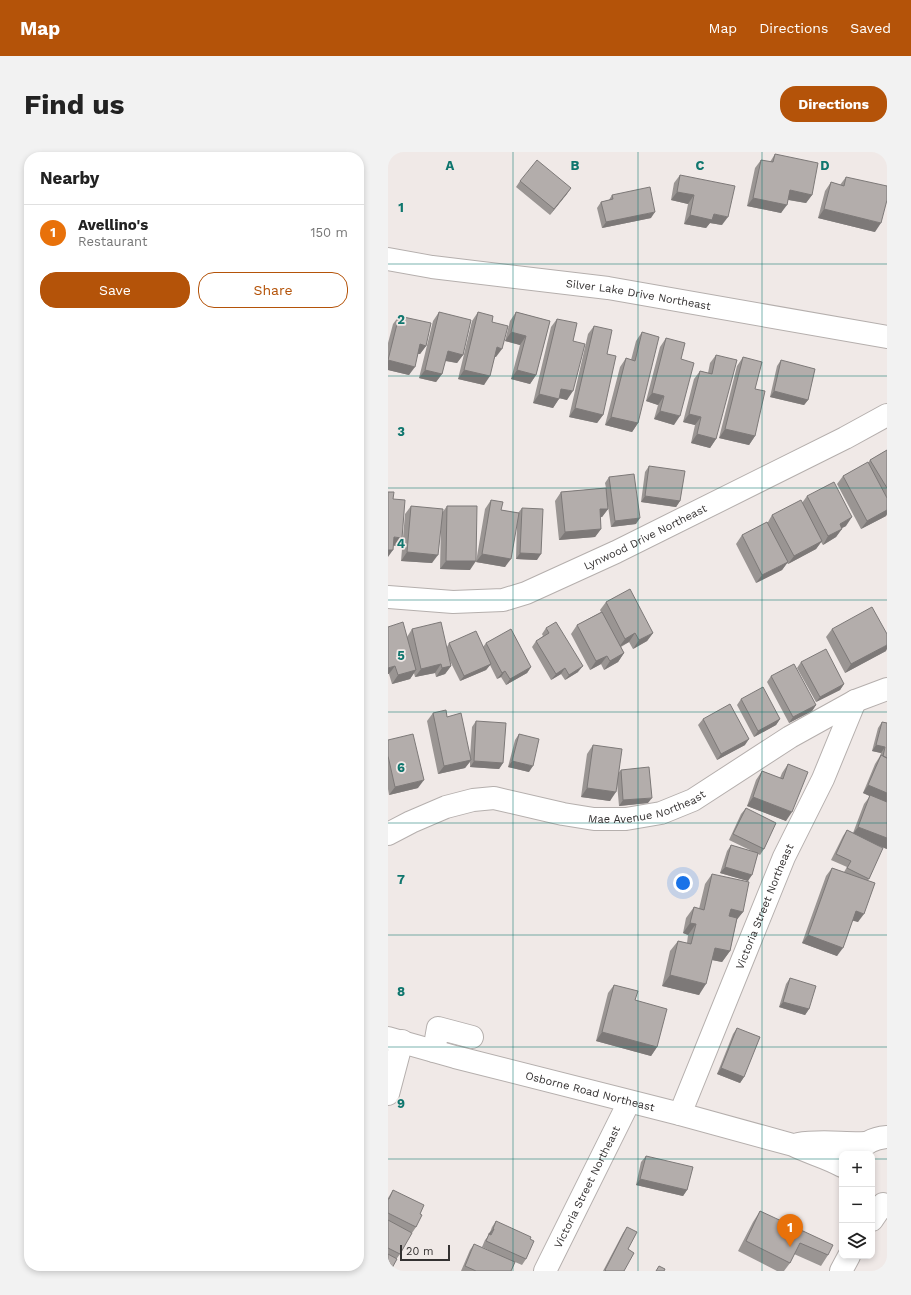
<!DOCTYPE html>
<html lang="en">
<head>
<meta charset="utf-8">
<style>
	body { margin:0; font-family:"Work Sans",sans-serif; background:#f2f2f2; color:#222 }
	.controls { position:absolute; right:12px; bottom:12px; display:grid; overflow:hidden; border-radius:8px; box-shadow:0 2px 6px #0003 }
	.controls button { width:36px; height:36px; display:grid; place-items:center; padding:0; border:0; border-bottom:1px solid #e0e0e0; background:#fff; color:#222; font:20px sans-serif }
	.scale { position:absolute; left:12px; bottom:10px; width:50px; box-sizing:border-box; padding-left:4px; border:2px solid #343131; border-top:0; font-size:11px; line-height:14px; white-space:nowrap; color:#343131; -webkit-text-stroke:3px #f0e9e7; paint-order:stroke }
	.you { position:absolute; left:295px; top:731px; width:14px; height:14px; margin:-10px; border:3px solid #fff; border-radius:50%; background:#1a73e8; box-shadow:0 0 0 6px #1a73e833 }
	.badge { display:grid; place-items:center; width:26px; height:26px; border-radius:50%; background:#b45309; color:#fff; font-size:13px; font-weight:700 }
	.pin { position:absolute; translate:-50% -33px; filter:drop-shadow(0 1px 2px #0008) }
	.pin::after { content:''; position:absolute; top:21px; width:14px; height:12px; background:inherit; clip-path:polygon(0 0,100% 0,50% 100%) }
	.list { margin:0; padding:0; list-style:none }
	h2 { display:flex; justify-content:space-between; align-items:center; height:52px; margin:0; padding:0 16px; font-size:17px }
	h2 small { font-size:13px; font-weight:400; color:#767676 }
	.list li { display:grid; grid-template-columns:26px 1fr auto; gap:12px; align-items:center; box-sizing:border-box; height:56px; padding:0 16px; border-top:1px solid #e0e0e0 }
	.list b { display:block; font-size:15px; white-space:nowrap }
	.list p { margin:0; font-size:13px; white-space:nowrap; color:#767676 }
	.list em { font-size:13px; font-style:normal; color:#767676 }
	.actions { display:flex; gap:8px; padding:12px 16px }
	.actions a { flex:1; padding:9px 0; border:1px solid #b45309; border-radius:16px; text-align:center; font-size:14px; color:#b45309 }
	.actions .main { background:#b45309; color:#fff }
	.icon { flex:none; width:22px; height:22px; fill:none; stroke:currentColor; stroke-width:2; stroke-linecap:round; stroke-linejoin:round }
	.map { position:relative; flex:none; width:499px; height:1119px; overflow:hidden; border-radius:16px }
	header { display:flex; align-items:center; gap:24px; box-sizing:border-box; height:56px; padding:0 20px; background:#b45309; color:#fff }
	header strong { font-size:19px }
	nav { display:flex; gap:22px; margin-inline-start:auto; font-size:14px }
	.intro { display:flex; align-items:center; justify-content:space-between; box-sizing:border-box; height:96px; padding:0 24px }
	h1 { margin:0; font-size:28px }
	.button { padding:10px 18px; border-radius:16px; background:#b45309; color:#fff; font-size:14px; font-weight:700 }
	main { display:flex; gap:24px; padding:0 24px }
	aside { flex:1; background:#fff; border-radius:16px; box-shadow:0 2px 6px #0003 }
	.map>svg:first-child { display:block }
</style>
</head>
<body>
<header>
<strong>Map</strong>
<nav><a>Map</a><a>Directions</a><a>Saved</a></nav>
</header>
<div class="intro"><h1>Find us</h1><a class="button">Directions</a></div>
<main>
<aside>
<h2>Nearby<small></small></h2>
<ul class="list">
<li><span class="badge" style="background:#e8710a">1</span><div><b>Avellino's</b><p>Restaurant</p></div><em>150 m</em></li>
</ul>
<div class="actions"><a class="main">Save</a><a>Share</a></div>
</aside>
<div class="map">
<svg width="499" height="1119" viewBox="0 0 499 1119">
	<rect width="100%" height="100%" fill="#f0e9e7"/>
	<g fill="none" stroke-linecap="round" stroke-linejoin="round">
		<g stroke="#b5afad" stroke-width="24">
			<g id="minor">
				<path id="s1" d="M0 107 44 115 220 136 499 185"/>
				<path id="s2" d="M0 445 65 450 115 448 138 441 228 400 457 286 499 263"/>
				<path id="s3" d="M0 682 23 670 58 655 85 648 106 646 175 662 206 667H238L273 661 305 648 402 585 467 549 499 537"/>
				<path id="s4" d="M0 886 67 905 292 962 405 993C421 1001 438 1005 454 1014"/>
				<path d="M46 899 50 876 84 885"/>
				<path d="M0 942 14 889"/>
				<path id="s5" d="M292 962 396 705 435 627 467 549"/>
				<path d="M410 992C433 988 456 992 479 991"/>
				<path d="M470 1001C476 990 487 986 499 985"/>
				<path d="M484 1068 495 1052"/>
				<path id="s6" d="M157 1119 241 950"/>
				<path d="M453 1119 461 1104"/>
			</g>
		</g>
		<use href="#minor" stroke="#fff" stroke-width="22"/>
	</g>
	<path fill="#9a9593" d="M387 2 424 43 418 51 400 48 393 61 359 54 367 16 373 8 382 10Z
		M292 23 334 73 322 71 318 76 296 72 300 52 283 48 286 31Z
		M458 25 487 80 430 66 437 39 443 30 452 33Z
		M132 29 183 36 162 63 128 35Z
		M224 43 263 66 214 76 209 56 213 50 221 48Z
		M51 160 75 203 69 211 57 209 54 222 48 230 31 226 45 169Z
		M90 160 104 170 108 205H107L96 233 70 227 84 169Z
		M128 160 162 169 148 223 142 232 123 227 132 193 117 189 122 169Z
		M11 164 38 194 32 202H30L21 223 0 218V191L5 172Z
		M169 167 185 189 179 248 171 246 165 256 145 251 163 175Z
		M206 174 219 202 215 263 209 271 181 265 200 182Z
		M254 180 250 271 244 280 217 273 232 215 238 206 243 208 248 189Z
		M278 186 293 207 286 273 266 267 270 253 258 249 272 195Z
		M328 203V287L322 296 303 291 307 273 295 270 306 227 312 219 320 221 322 211Z
		M355 205 367 237V284L361 293 331 286 349 214Z
		M393 208 420 248 416 253 382 245 389 214Z
		M499 298V362L498 364 473 377 449 332 455 324 480 311 482 308Z
		M261 314 292 349 288 355 253 350 257 320Z
		M221 325 248 372 223 375 219 347 220 357 214 365H212L213 377 207 385 171 388 167 349 173 340 218 336 217 331Z
		M419 344 458 374 454 376 448 385 435 393 433 390 428 397 400 412 399 411 394 418 368 431 348 392 354 383 380 370 384 363 414 351Z
		M103 348 113 358 130 361 134 356 149 408 128 407 129 371 117 415 88 410 97 357Z
		M23 354 54 361 59 354 82 418 52 417 53 372 44 411 13 409 17 362Z
		M218 450 265 481 259 489 245 497 241 490 233 495 236 501 230 510 216 518 213 512 202 518 183 482 189 473 213 460 212 458Z
		M158 476 190 520 177 528 173 522 163 528 144 495 148 489 155 484 154 482Z
		M24 477 59 495 61 491 95 495 98 491 143 515 139 521 118 533 113 525 109 527 102 513 98 518 72 529 61 507 63 514 57 522 48 525 47 521 27 525 26 521 22 527 4 532 1 522 19 485Z
		M444 477 498 499 457 521 438 485Z
		M413 510 456 532 452 538 428 550 409 516Z
		M383 524 428 553 424 559 401 571 379 530Z
		M353 547 392 567 388 573 366 585 349 553Z
		M45 561 59 565 82 604 84 575 88 569 115 611 111 617 82 615V610L77 616 50 622 39 569Z
		M315 567 357 593 329 608 310 573Z
		M494 570 499 571V697L491 694 481 727 480 728 470 770 465 768 449 804 414 791 438 724 444 716 456 720 459 715 443 708 455 684 459 678 465 681 476 652 482 644 475 641 487 612 492 604 493 601 484 599 490 576Z
		M131 582 141 620 120 615 127 588Z
		M0 588 30 636 1 643 0 637Z
		M205 593 230 621 233 618 260 651 231 654 229 631 222 649 193 645 199 602Z
		M400 612 398 669 359 654 368 628 374 619 392 626 394 621Z
		M358 656 376 697 372 703 370 702 360 729 332 721 339 699 343 693 366 700 341 688 353 662Z
		M324 722 355 760 349 767 342 799 334 810 324 808 311 843 274 834 282 799 290 789 299 791 300 783 295 781 298 766 306 755 311 757 317 732Z
		M402 826 421 857 417 863 391 855 398 832Z
		M226 833 247 848 269 895 263 904 208 889 220 841Z
		M349 876 356 925 352 931 329 922 345 882Z
		M258 1004 299 1038 295 1044 248 1033 253 1010Z
		M5 1038 32 1062 28 1075 24 1081 23 1080 12 1102 0 1119V1046Z
		M372 1059 440 1103 433 1114 406 1102 402 1111 396 1119H389L350 1099 365 1070Z
		M108 1069 138 1107 134 1113 127 1110 123 1119H73L82 1098 86 1092 113 1104 94 1095 97 1088 101 1083 104 1075Z
		M239 1075 240 1097 236 1119H215L235 1081Z"/>
	<path fill="#7d7978" d="M183 36 179 42 162 63 166 57Z
		M402 38 424 43 418 51 396 47Z
		M289 40 306 43 300 52 283 48Z
		M365 46 399 53 393 61 359 54Z
		M436 57 493 71 487 80 430 66Z
		M267 60 263 66 214 76 218 70Z
		M326 62 340 65 334 73 322 71 318 76 296 72 302 63Z
		M123 180 138 184 132 193 117 189Z
		M32 192 38 194 32 202 26 201Z
		M109 195 114 197 108 205 103 204Z
		M60 199 75 203 69 211 54 208Z
		M0 208 27 215 21 223 0 218Z
		M37 218 54 222 48 230 31 226Z
		M76 218 102 224 96 233 70 227Z
		M129 218 148 223 142 232 123 227Z
		M173 237 185 239 179 248 167 245Z
		M386 239 420 248 416 253 382 245Z
		M264 241 276 244 270 253 258 249Z
		M151 242 171 247 165 256 145 251Z
		M187 256 215 263 209 271 181 265Z
		M272 259 292 264 286 273 266 267Z
		M301 262 313 265 307 273 295 270Z
		M223 265 250 271 244 280 217 273Z
		M337 277 367 284 361 293 331 286Z
		M309 282 328 287 322 296 303 291Z
		M257 344 292 349 288 355 253 350Z
		M212 357H220L214 365 206 366Z
		M499 358V362L498 364 473 377 479 369Z
		M464 365 458 374 446 380 452 372Z
		M252 366 248 372 223 375 227 369Z
		M213 377 207 385 171 388 177 380Z
		M454 377 448 385 435 393 440 384Z
		M6 385 14 386 8 394 0 393Z
		M434 389 428 397 400 412 406 404Z
		M0 398H5L0 405Z
		M19 400 50 403 44 411 13 409Z
		M132 401 153 402 149 408 128 407Z
		M94 402 123 407 117 415 88 410Z
		M58 409H88L82 418 52 417Z
		M400 410 394 418 368 431 374 423Z
		M247 481 241 490 231 495 237 487Z
		M265 481 259 489 245 497 251 488Z
		M499 493V497L498 499 457 521 463 512Z
		M236 501 230 510 216 518 222 509Z
		M219 504 213 512 202 518 208 509Z
		M53 512 47 521 27 525 33 517Z
		M103 512 98 518 72 529 76 524Z
		M7 514 1 522H0V516Z
		M63 514 57 522 48 525 54 516Z
		M195 514 190 520 177 528 181 523Z
		M143 515 139 521 118 533 122 527Z
		M177 516 173 522 163 528 168 522Z
		M28 518 22 527 4 532 10 523Z
		M117 519 113 525 109 527 114 521Z
		M456 532 452 538 428 550 432 545Z
		M428 553 424 559 401 571 405 565Z
		M392 567 388 573 366 585 370 579Z
		M361 587 357 593 329 608 333 602Z
		M488 593 497 595 493 601 484 599Z
		M83 608 77 616 50 622 56 614Z
		M86 609 115 611 111 617 82 615Z
		M124 609 145 614 141 620 120 615Z
		M36 628 30 636 1 643 7 635Z
		M480 633 499 641V652L475 641Z
		M199 636 228 640 222 649 193 645Z
		M365 645 404 660 398 669 359 654Z
		M264 646 260 651 231 654 235 648Z
		M470 675 499 686V697L464 683Z
		M337 715 364 723 360 729 332 721Z
		M343 757 355 760 347 770 336 767Z
		M468 759 476 762 470 770 462 768Z
		M302 771 308 772 300 783 295 781Z
		M420 783 455 796 449 804 414 791Z
		M327 796 342 799 334 810 319 807Z
		M282 823 318 832 311 843 274 834Z
		M395 850 421 857 417 863 391 855Z
		M214 880 269 895 263 904 208 889Z
		M333 916 356 925 352 931 329 922Z
		M252 1027 299 1038 295 1044 248 1033Z
		M105 1077H106L102 1083 100 1082Z"/>
	<path fill="#b3adab" stroke="#7d7978" d="M387 2 430 11 424 43 402 38 399 53 365 46 373 8 385 10Z
		M149 8 183 36 166 57 132 29Z
		M292 23 347 34 340 65 326 62 324 68 302 63 306 43 289 40Z
		M458 25 499 34V48L493 71 436 57 443 30 456 34Z
		M262 35 267 60 218 70 213 50 225 47 224 43Z
		M51 160 83 168 75 203 60 199 54 222 37 218Z
		M90 160 105 164 104 170 120 174 114 197 109 195 102 224 76 218Z
		M128 160 162 169 148 223 129 218 138 184 123 180Z
		M11 164 43 171 38 194 32 192 27 215 0 208Z
		M169 167 189 171 185 189 197 192 185 239 173 237 171 247 151 242Z
		M206 174 224 178 219 202 228 204 215 263 187 256Z
		M254 180 271 185 250 271 223 265 238 206 247 209Z
		M278 186 297 191 293 207 306 211 292 264 272 259 276 244 264 241Z
		M328 203 349 208 328 287 309 282 313 265 301 262 312 219 324 222Z
		M355 205 374 210 367 237 377 239 367 284 337 277Z
		M393 208 427 217 420 248 386 239Z
		M499 298V336L482 308Z
		M480 310 499 346V358L479 369 455 324Z
		M261 314 297 319 292 349 257 344Z
		M246 322 252 366 227 369 221 325Z
		M446 330 464 365 452 372 454 377 440 384 419 344Z
		M218 336 220 357H212L213 377 177 380 173 340Z
		M0 340H6L5 347 17 348 14 386 6 385 5 398H0Z
		M103 348 115 350 113 358 131 361 123 407 94 402Z
		M413 348 434 389 406 404 384 363Z
		M23 354 55 357 50 403 19 400Z
		M59 354H89L88 409H58Z
		M134 356 155 357 153 402 132 401Z
		M379 370 400 410 374 423 354 383Z
		M242 437 265 481 251 488 247 481 237 487 218 450Z
		M484 455 499 482V493L463 512 444 477Z
		M214 460 236 501 222 509 219 504 208 509 189 473Z
		M15 470 28 518 10 523 7 514 0 516V475Z
		M53 470 63 514 54 516 53 512 33 517 24 477Z
		M168 470 195 514 181 523 177 516 168 522 148 489 161 481 158 476Z
		M123 477 143 515 122 527 117 519 114 521 98 491Z
		M88 479 103 512 76 524 61 491Z
		M438 497 456 532 432 545 413 510Z
		M406 512 428 553 405 565 383 524Z
		M375 535 392 567 370 579 353 547Z
		M342 552 361 587 333 602 315 567Z
		M58 558 59 565 73 561 83 608 56 614 45 561Z
		M88 569 118 571 115 611 86 609Z
		M494 570 499 571V606L495 604 497 595 488 593Z
		M25 582 36 628 7 635 0 604V588Z
		M131 582 151 587 145 614 124 609Z
		M205 593 234 597 228 640 199 636Z
		M493 603 499 606V641L480 633Z
		M400 612 420 620 404 660 365 645 374 619 395 627Z
		M261 615 264 646 235 648 233 618Z
		M482 643 499 650V686L470 675Z
		M358 656 388 671 376 697 345 682Z
		M459 678 495 696 481 727 459 716 463 709 448 702Z
		M343 693 370 701 364 723 337 715Z
		M444 716 487 731 476 762 468 759 455 796 420 783Z
		M324 722 361 730 355 760 343 757 341 764 349 766 342 799 327 796 318 832 282 823 290 789 303 792 308 772 302 771 306 755 316 758Z
		M402 826 428 834 421 857 395 850Z
		M226 833 250 839 247 848 279 857 269 895 214 880Z
		M349 876 372 885 356 925 333 916Z
		M258 1004 305 1015 299 1038 252 1027Z
		M5 1038 36 1053 32 1062 34 1063 28 1075 0 1061V1047H1Z
		M372 1059 445 1093 440 1103 412 1091 402 1111 358 1089Z
		M0 1068 24 1081 12 1102 0 1096Z
		M108 1069 143 1085 142 1087 146 1089 138 1107 98 1089 101 1082 103 1083 106 1077H105Z
		M239 1075 249 1080 240 1097 246 1101 236 1119H218L217 1118Z
		M86 1092 127 1110 123 1119H88L77 1114Z
		M0 1102 9 1107 4 1116 9 1119H0Z
		M271 1114 277 1117 276 1119H268Z"/>
	<path fill="none" stroke="#0f766e" stroke-width="1" stroke-opacity="0.55" d="M125 0V1119M250 0V1119M374 0V1119M0 112H499M0 224H499M0 336H499M0 448H499M0 560H499M0 671H499M0 783H499M0 895H499M0 1007H454M484 1007H499"/>
	<g text-anchor="middle" dominant-baseline="central" stroke-width="3.5" stroke-linejoin="round" paint-order="stroke">
		<g font-size="11" fill="#343131" stroke="#f0e9e7">
			<text stroke="none"><textPath href="#s1" startOffset="253">Silver Lake Drive Northeast</textPath></text>
			<text stroke="none"><textPath href="#s2" startOffset="271">Lynwood Drive Northeast</textPath></text>
			<text stroke="none"><textPath href="#s3" startOffset="270">Mae Avenue Northeast</textPath></text>
			<text stroke="none"><textPath href="#s5" startOffset="224">Victoria Street Northeast</textPath></text>
			<text stroke="none"><textPath href="#s4" startOffset="209">Osborne Road Northeast</textPath></text>
			<text stroke="none"><textPath href="#s6" startOffset="94">Victoria Street Northeast</textPath></text>
		</g>
	</g>
	<g font-size="13" text-anchor="middle" font-weight="bold" fill="#0f766e" stroke="#f0e9e7" stroke-width="3.5" stroke-linejoin="round" paint-order="stroke">
		<text x="62" y="18">A</text>
		<text x="187" y="18">B</text>
		<text x="312" y="18">C</text>
		<text x="437" y="18">D</text>
		<text x="13" y="60">1</text>
		<text x="13" y="172">2</text>
		<text x="13" y="284">3</text>
		<text x="13" y="396">4</text>
		<text x="13" y="508">5</text>
		<text x="13" y="620">6</text>
		<text x="13" y="732">7</text>
		<text x="13" y="844">8</text>
		<text x="13" y="956">9</text>
	</g>
</svg>
<div class="controls">
<button>+</button>
<button>−</button>
<button><svg class="icon" aria-label="layers" viewBox="0 0 24 24"><path d="M12 4l9 5-9 5-9-5zM3 14l9 5 9-5"/></svg></button>
</div>
<div class="scale">20 m</div>
<div class="you"></div>
<div class="pin badge" style="left:402px;top:1095px;background:#e8710a">1</div>
</div>
</main>
</body>
</html>
